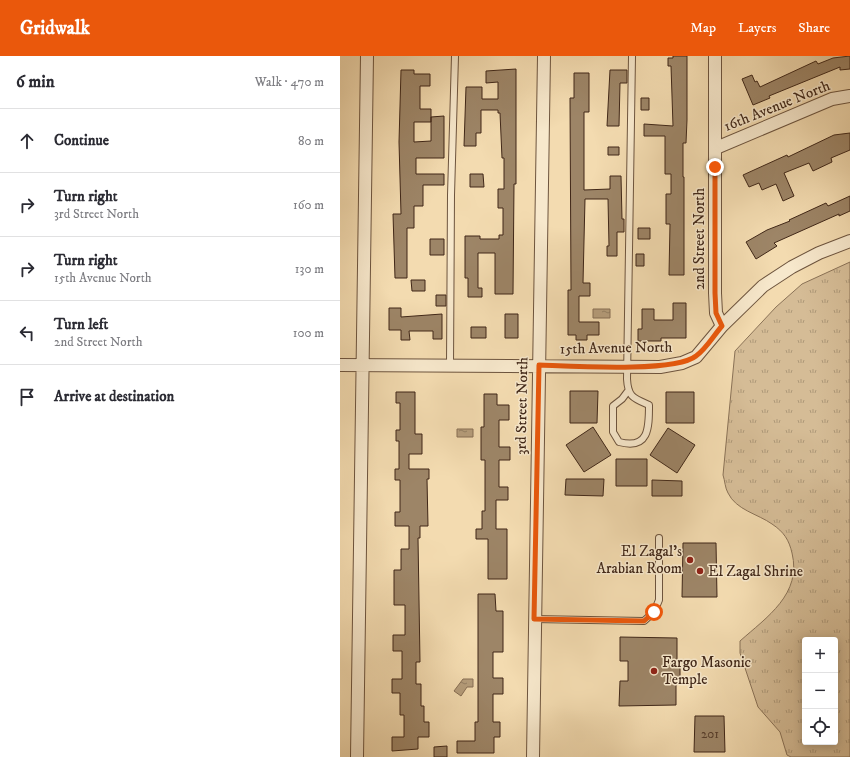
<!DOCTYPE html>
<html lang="en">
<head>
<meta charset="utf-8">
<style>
	body { margin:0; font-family:"IM FELL DW Pica",serif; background:#f7f7f7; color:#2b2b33 }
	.controls { position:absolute; right:12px; bottom:12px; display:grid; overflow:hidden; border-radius:4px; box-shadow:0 2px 10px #0003 }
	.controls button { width:36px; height:36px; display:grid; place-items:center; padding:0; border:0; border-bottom:1px solid #e1e1e2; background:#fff; color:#2b2b33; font:20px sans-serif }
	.stop { position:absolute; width:12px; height:12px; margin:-9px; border:3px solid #ea580c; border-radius:50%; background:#fff }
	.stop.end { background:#ea580c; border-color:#fff; box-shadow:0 1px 4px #0008 }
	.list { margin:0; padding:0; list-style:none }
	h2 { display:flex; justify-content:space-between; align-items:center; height:52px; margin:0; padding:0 16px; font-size:17px }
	h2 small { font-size:13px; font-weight:400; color:#7c7c81 }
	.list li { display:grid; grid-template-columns:26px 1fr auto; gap:12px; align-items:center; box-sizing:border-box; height:64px; padding:0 16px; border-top:1px solid #e1e1e2 }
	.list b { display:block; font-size:15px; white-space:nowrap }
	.list p { margin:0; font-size:13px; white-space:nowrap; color:#7c7c81 }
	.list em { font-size:13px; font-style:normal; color:#7c7c81 }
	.icon { flex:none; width:22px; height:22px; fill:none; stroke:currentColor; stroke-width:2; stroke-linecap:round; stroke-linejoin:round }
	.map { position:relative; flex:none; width:510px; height:701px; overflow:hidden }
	header { display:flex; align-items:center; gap:24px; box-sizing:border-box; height:56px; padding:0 20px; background:#ea580c; color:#fff }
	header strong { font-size:19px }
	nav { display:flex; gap:22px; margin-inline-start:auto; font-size:14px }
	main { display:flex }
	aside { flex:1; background:#fff }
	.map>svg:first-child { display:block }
</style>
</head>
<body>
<header>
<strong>Gridwalk</strong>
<nav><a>Map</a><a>Layers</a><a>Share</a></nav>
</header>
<main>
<aside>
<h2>6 min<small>Walk · 470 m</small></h2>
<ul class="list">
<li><svg class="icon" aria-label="ahead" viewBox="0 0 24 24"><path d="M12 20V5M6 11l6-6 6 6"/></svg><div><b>Continue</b></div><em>80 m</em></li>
<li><svg class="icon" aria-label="right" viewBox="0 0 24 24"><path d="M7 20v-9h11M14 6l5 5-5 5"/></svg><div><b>Turn right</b><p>3rd Street North</p></div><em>160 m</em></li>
<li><svg class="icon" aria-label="right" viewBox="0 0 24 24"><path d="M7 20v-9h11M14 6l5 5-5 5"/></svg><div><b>Turn right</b><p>15th Avenue North</p></div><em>130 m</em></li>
<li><svg class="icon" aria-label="left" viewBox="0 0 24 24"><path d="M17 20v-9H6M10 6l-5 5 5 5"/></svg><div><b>Turn left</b><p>2nd Street North</p></div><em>100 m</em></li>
<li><svg class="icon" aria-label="arrive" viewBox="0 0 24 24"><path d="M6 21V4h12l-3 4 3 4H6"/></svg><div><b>Arrive at destination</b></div></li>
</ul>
</aside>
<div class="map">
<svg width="510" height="701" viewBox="0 0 510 701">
	<defs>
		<pattern id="grass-tufts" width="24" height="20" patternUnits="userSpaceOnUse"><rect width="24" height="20" fill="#d5bc96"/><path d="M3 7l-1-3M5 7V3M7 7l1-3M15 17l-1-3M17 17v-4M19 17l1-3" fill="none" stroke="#ae9979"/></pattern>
		<pattern id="water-ripples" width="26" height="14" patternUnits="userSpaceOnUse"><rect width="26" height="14" fill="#b69e7c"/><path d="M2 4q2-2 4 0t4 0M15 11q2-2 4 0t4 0" fill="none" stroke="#958165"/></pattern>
	</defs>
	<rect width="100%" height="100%" fill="#f3dbb0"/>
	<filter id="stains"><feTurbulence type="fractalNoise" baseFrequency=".005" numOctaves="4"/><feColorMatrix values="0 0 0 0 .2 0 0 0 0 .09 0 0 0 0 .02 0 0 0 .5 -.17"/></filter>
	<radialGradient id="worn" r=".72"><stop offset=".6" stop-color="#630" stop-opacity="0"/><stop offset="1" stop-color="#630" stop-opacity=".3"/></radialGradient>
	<path fill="url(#grass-tufts)" stroke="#8a7257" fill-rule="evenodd" d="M510 206V701H451L447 699 440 676 418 651 400 597V585C427 561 462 538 452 497 449 484 444 476 432 468 418 458 396 454 388 437 385 432 385 425 383 419L395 295 436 251 462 228ZM465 584H495V686H465Z"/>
	<path fill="url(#water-ripples)" stroke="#876e54" d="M253 253H270V262H253Z
		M117 373H133V381H117Z
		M123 623H133V631H127L121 640 114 635Z"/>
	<path fill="#9d8567" stroke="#402718" d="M333 0H347V64L346 87H343V121H344V219H329L330 168H326V138H331V118H325V80H304V68L333 70 331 10H328V2H333Z
		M510 0V13L500 14V11L429 40 430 42 413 49 402 23 412 19 415 26 417 25 420 31 476 5 478 8 493 2Z
		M176 13V128H174L173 238H155V197H138V232H142V241H128V222H125V180H140V183H159V179H163V152H158V133H164V102H162L160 57H158V54H141V77H136V90H124L126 31H142V43H158V26L146 27V15Z
		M61 14H74V18H90V30H80V53H91V66H74V86L91 85V61L104 60V102H76V118H104V129H83V150H74V172H67V222H55L53 158H61L59 86Z
		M270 14H287V27H280L279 70H267Z
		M234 17H249V56H244V134L270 133V120H281L282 163H284V176H277V200H267V190H269L268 143H245L243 227H250V240H239V266H259V279H247V284H236V279H228V234H231L230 42H234Z
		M301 42H309V54H301Z
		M510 77V94L491 102 492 106 473 115 469 107 444 117 454 140 443 145 436 128 422 134 419 127 409 131 403 119 447 99 448 101 494 79Z
		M268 91H279V99H268Z
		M130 118H143L144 131H130Z
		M510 140V155L499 160V158L434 187 437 190 416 203 406 186 427 174 450 165 449 164 486 147 488 150Z
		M298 172H310V183H298Z
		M90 183H104V199H90Z
		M296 198H304V210H296Z
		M71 224H85V235H72Z
		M96 239H106V250H96Z
		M333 247H346V282H321V285H298V273H302V253H314V264H333Z
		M49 252H61V261L102 258V283H93V275H69L70 284H61V274H49Z
		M165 258H178V282H165Z
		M131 271H146V282H131Z
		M230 335H258L257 367H230Z
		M56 336H75V378H82V398H69V413H89V423H87L88 470H80V482H78L80 606H76V628H81V650H84V666H89V681H78V693L52 695V681H64V659H60V637H52V623H62V595H53V579H65V549H54V514H61V493H69V470H55V456H60V424H55V413H59V385H56V374H60V347H56Z
		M326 336H354V367H326Z
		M144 338H157V349H169V364H159V391H170V404H159V431H168V444H156V473H167V523H148V483H136V473H142V455H145V404H141V371H144Z
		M253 371 271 399 244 416 226 389Z
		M328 372 355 389 337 417 310 399Z
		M276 403H307V430H276Z
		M226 423H264L263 440 225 439Z
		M312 424 342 425V440H312Z
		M343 487H376L377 541H342Z
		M138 538H155L156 555H163V596H153V622H163V638H153V666H160V681H154V697H117V685H135V666H138Z
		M280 581 337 582V604H340V627H336V649L279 650 280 625H288V605H280Z
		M355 660H384L385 696H354Z
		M107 690V701H94V691Z"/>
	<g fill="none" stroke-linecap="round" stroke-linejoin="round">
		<g stroke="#6d543e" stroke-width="8">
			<path id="service" d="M110 309 111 139 115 0
				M288 335 282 343 273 350V376L279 386C309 394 309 372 309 349 293 342 288 341 287 323L292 0
				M194 563 304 565 314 556 319 544V482"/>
		</g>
		<g stroke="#6d543e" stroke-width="14">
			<path id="minor" d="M375 0V237L376 257 382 270
				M376 92 492 43 510 40
				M0 309 320 311 342 307 356 301 382 270 423 230 452 211 479 197 510 185
				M17 701 27 0
				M193 701 204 0"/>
		</g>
		<use href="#service" stroke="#f7e8cc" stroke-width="6"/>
		<use href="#minor" stroke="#f7e8cc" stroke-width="12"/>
	</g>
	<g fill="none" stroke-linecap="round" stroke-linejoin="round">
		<path stroke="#ea580c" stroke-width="5" d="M314 556 304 565 194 563 199 309C229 310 335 317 356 300 366 293 374 279 382 270L376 257 375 237V111"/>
	</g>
	<g fill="#8f2418" stroke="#f7e8cc" stroke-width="1.5">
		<circle cx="350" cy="504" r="4"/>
		<circle cx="360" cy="515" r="4"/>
		<circle cx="314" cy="615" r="4"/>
	</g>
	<g text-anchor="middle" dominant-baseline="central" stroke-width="3" stroke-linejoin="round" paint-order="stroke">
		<g font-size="13" fill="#573e2c">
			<text x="370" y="678">201</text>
		</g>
		<g font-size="15" fill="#402718" stroke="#f7e8cc">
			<text transform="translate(437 50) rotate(-22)">16th Avenue North</text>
			<text transform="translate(359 183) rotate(-90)">2nd Street North</text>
			<text transform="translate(276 292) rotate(-1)">15th Avenue North</text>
			<text transform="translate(182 350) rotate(-89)">3rd Street North</text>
		</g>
		<g font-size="15" fill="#402718" stroke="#f7e8cc" text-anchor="start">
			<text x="342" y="495" text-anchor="end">El Zagal's<tspan x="342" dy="17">Arabian Room</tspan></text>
			<text x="368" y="515">El Zagal Shrine</text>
			<text x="322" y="606">Fargo Masonic<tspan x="322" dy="17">Temple</tspan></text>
		</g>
	</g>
	<rect width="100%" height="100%" filter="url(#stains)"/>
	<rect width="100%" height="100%" fill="url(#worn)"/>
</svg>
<div class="controls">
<button>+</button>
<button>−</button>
<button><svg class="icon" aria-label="locate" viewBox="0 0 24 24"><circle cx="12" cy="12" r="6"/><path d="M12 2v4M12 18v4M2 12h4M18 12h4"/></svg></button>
</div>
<div class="stop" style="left:314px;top:556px"></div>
<div class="stop end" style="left:375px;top:111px"></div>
</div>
</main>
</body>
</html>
